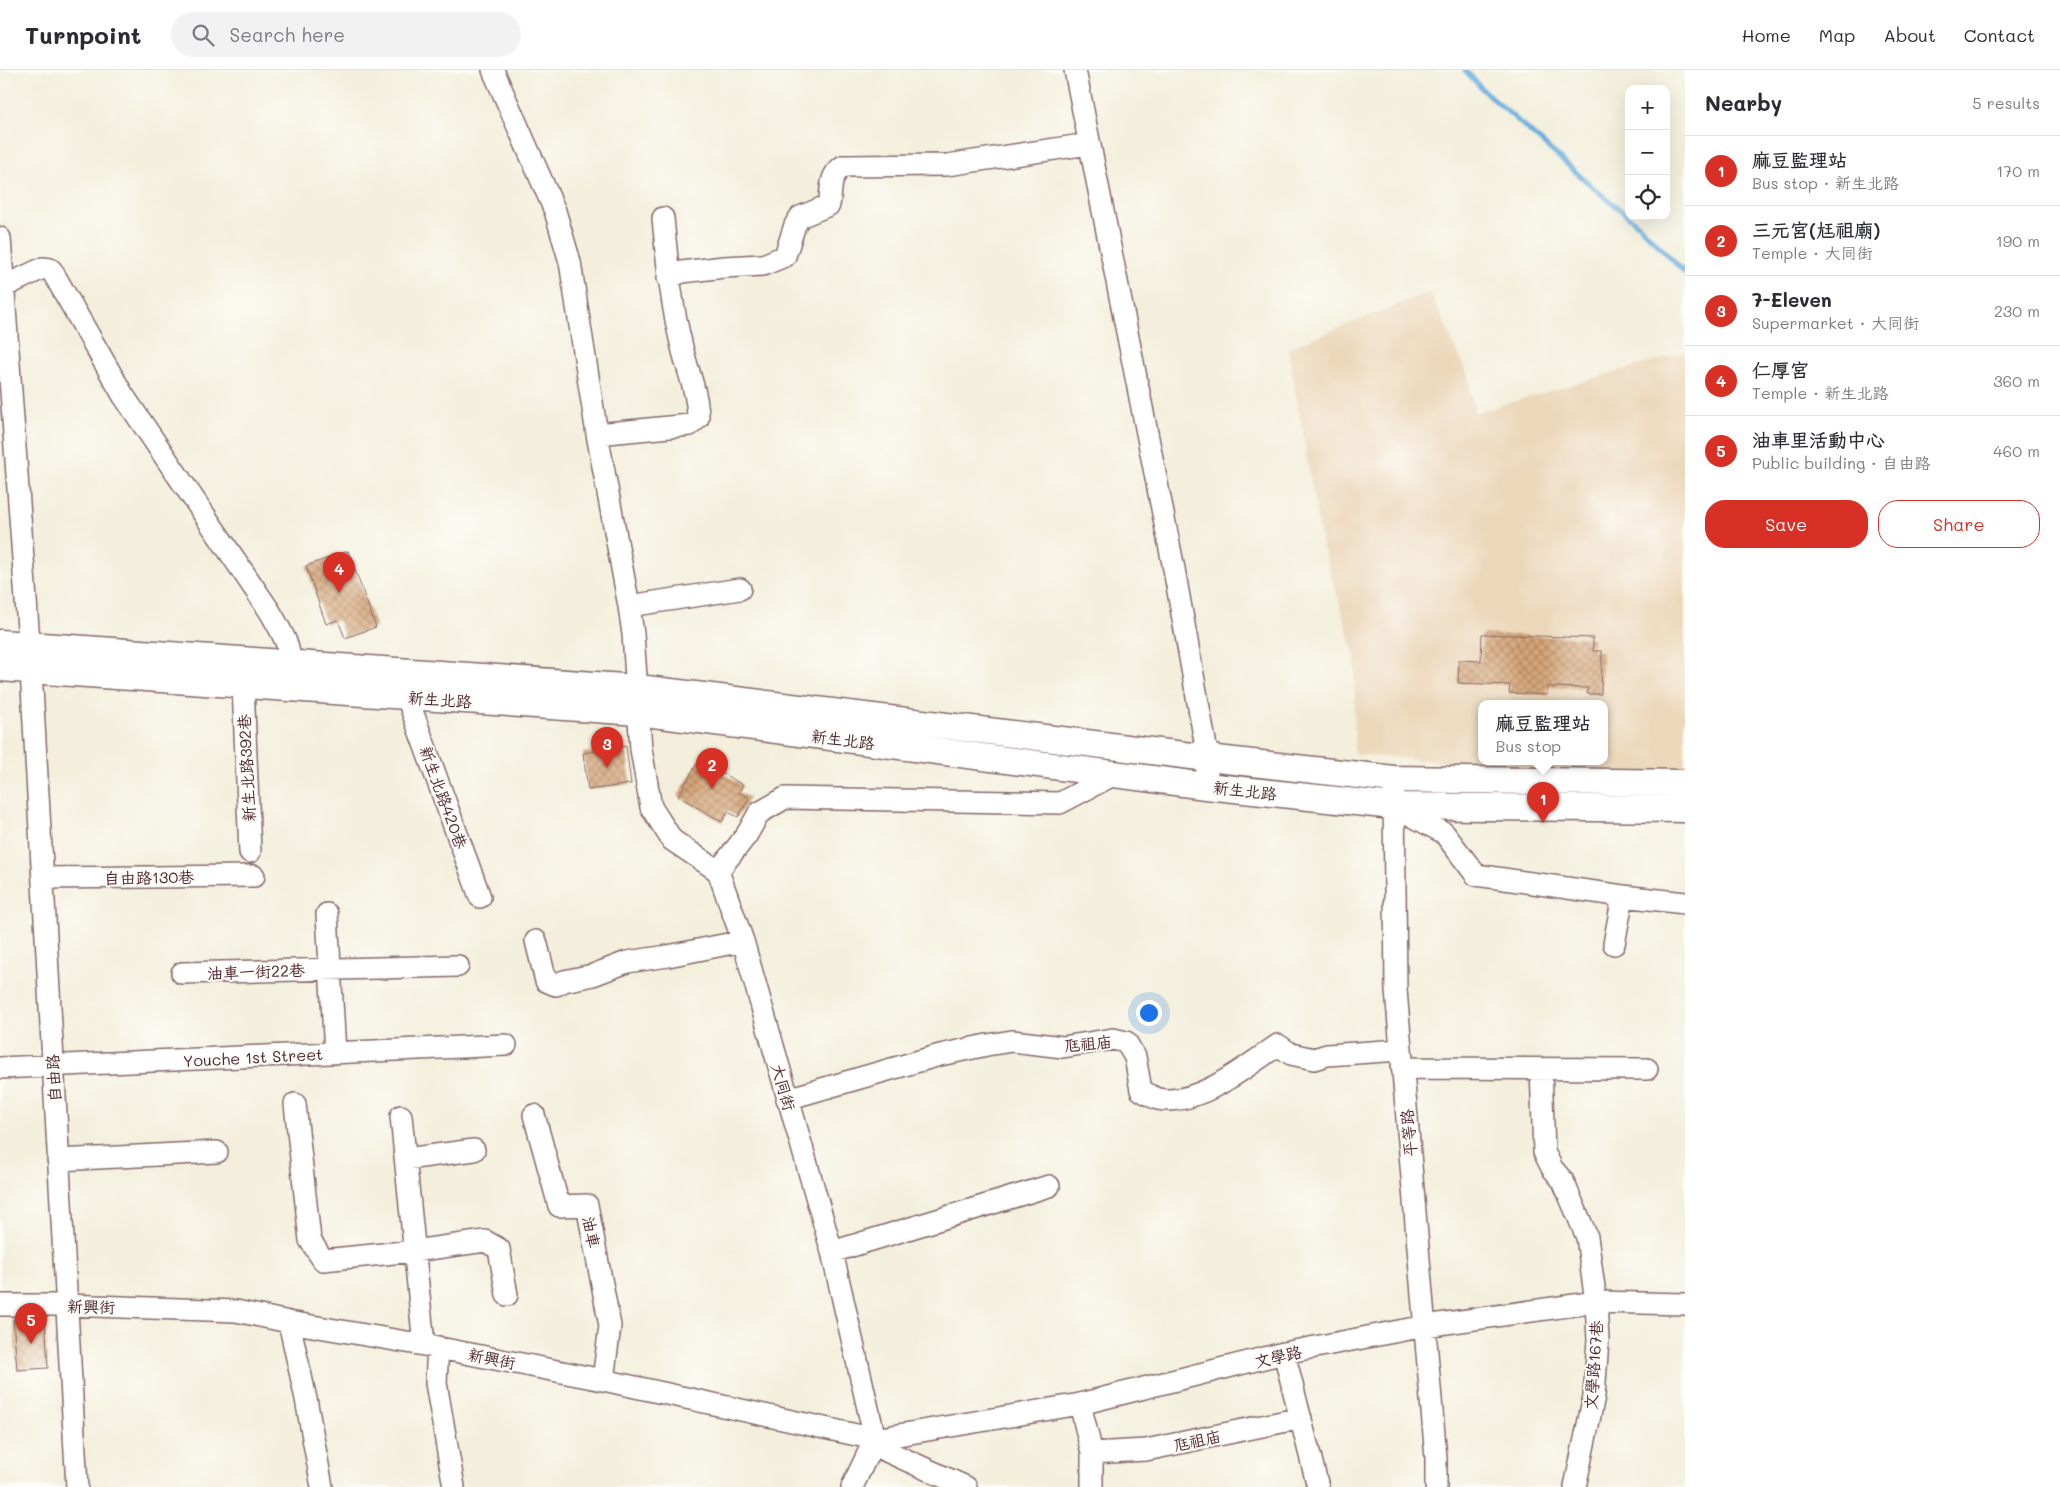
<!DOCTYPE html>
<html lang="en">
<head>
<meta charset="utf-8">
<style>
	body { margin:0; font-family:Mali,"LXGW WenKai TC",sans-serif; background:#f2f2f3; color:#2b2b33 }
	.controls { position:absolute; right:15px; top:15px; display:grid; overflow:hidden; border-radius:10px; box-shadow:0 5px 20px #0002 }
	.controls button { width:45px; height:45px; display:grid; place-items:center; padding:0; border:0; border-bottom:1px solid #e1e1e2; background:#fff; color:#2b2b33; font:25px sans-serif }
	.you { position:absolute; left:1148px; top:942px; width:18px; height:18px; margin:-12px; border:4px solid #fff; border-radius:50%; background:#1a73e8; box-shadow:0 0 0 8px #1a73e833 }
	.badge { display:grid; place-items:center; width:32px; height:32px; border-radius:50%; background:#d93025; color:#fff; font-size:16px; font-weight:700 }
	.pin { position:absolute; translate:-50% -41px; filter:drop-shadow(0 1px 2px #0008) }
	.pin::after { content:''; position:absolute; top:26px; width:18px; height:15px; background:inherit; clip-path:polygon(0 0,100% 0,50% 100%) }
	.popup { position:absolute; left:1478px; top:630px; width:130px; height:65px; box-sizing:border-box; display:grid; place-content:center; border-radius:10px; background:#fff; filter:drop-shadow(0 1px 4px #0005); font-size:16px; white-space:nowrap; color:#7c7c81 }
	.popup b { font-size:19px; color:#2b2b33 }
	.popup::after { content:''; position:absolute; left:50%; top:100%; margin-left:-10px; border:10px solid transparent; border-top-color:#fff }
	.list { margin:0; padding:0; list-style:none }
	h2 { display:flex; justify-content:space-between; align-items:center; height:65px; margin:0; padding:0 20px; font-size:21px }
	h2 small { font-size:16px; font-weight:400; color:#7c7c81 }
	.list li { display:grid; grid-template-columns:32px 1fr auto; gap:15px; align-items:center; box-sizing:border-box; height:70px; padding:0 20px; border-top:1px solid #e1e1e2 }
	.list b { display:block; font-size:19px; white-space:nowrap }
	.list p { margin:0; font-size:16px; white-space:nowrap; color:#7c7c81 }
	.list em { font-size:16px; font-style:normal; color:#7c7c81 }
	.actions { display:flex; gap:10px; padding:15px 20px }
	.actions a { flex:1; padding:11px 0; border:1px solid #d93025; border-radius:20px; text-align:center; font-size:18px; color:#d93025 }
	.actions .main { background:#d93025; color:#fff }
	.icon { flex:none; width:28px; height:28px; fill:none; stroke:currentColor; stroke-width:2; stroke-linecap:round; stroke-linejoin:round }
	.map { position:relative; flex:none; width:1685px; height:1417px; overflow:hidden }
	header { display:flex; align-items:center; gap:30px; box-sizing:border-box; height:70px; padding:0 25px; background:#fff; border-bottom:1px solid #e1e1e2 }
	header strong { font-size:24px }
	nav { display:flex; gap:28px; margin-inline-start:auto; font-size:18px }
	.search { width:350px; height:45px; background:#f2f2f3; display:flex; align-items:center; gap:12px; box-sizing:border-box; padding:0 18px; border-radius:28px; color:#7c7c81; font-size:19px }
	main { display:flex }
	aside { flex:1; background:#fff }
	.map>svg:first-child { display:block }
</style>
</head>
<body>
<header>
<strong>Turnpoint</strong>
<div class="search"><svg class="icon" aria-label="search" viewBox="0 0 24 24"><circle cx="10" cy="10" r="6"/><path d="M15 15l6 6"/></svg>Search here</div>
<nav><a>Home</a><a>Map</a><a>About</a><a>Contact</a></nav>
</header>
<main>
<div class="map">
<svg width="1685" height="1417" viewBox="0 0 1685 1417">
	<defs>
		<pattern id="building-cross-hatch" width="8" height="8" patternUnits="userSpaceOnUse" patternTransform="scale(1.25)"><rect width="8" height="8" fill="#d5a577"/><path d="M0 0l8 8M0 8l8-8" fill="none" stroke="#af8662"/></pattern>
	</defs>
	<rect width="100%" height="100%" fill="#fdfcf7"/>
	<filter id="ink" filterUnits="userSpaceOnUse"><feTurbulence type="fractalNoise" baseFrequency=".02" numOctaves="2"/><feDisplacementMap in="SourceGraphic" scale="10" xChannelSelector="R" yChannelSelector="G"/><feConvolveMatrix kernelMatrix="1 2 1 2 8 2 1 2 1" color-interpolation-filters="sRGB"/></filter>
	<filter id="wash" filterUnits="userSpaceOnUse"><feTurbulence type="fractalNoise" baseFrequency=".0096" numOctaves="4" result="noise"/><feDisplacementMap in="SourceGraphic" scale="20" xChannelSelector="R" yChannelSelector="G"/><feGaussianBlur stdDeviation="1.12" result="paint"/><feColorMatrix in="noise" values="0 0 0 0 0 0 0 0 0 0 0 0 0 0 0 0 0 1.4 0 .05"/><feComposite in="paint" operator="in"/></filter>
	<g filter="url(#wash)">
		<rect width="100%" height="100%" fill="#f3efdc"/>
		<path fill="#ecd7ba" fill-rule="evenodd" d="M1430 222 1468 305 1475 343 1685 282V714L1354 684 1355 587 1321 470 1288 278ZM1482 634H1604V692H1482Z"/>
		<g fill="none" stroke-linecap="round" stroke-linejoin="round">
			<path stroke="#67addd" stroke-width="5" d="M1465 0 1483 20 1596 120 1639 155 1685 203"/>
		</g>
		<g id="blocks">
			<path fill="url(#building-cross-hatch)" d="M348 481 376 557 345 568 338 550 326 554 306 496Z
				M1482 564 1593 568V581H1602L1601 624H1587L1588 618 1547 617V625L1509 623 1510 615 1458 613 1459 590 1481 591Z
				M626 676 631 714 588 720 583 683Z
				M699 690 743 715 739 722 749 728 738 747 728 742 722 752 678 726Z
				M45 1247 48 1298 17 1300 13 1249Z"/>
		</g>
	</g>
	<g filter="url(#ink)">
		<use href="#blocks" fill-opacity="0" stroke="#856869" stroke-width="1"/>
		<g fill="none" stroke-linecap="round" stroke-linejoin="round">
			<g stroke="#856869" stroke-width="24">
				<path id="minor" d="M493 0 555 141 570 192 597 364 629 536 633 564 641 679 651 737 672 770 718 801 743 871 832 1182 875 1369 852 1417
					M1075 0 1174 499 1208 688 1206 716
					M0 168 31 600 77 1417
					M668 208 682 202 724 197 763 195 785 186 795 155 800 147 829 135C832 118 829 106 843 96L947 95 1089 74
					M3 217 43 198 50 199 52 201 123 325 269 540C285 567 292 578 291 610
					M597 364 690 355 698 348C698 323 687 300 682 277 671 234 667 191 663 148
					M629 536 740 519
					M243 615 250 782
					M407 627 480 827
					M1394 722 1396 920 1436 1388V1417
					M1394 736 1444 763 1476 805 1623 826 1685 833
					M718 801 746 766 759 743 785 728 1060 733 1115 704
					M43 808 254 806
					M327 844 335 983
					M536 871 546 911 556 915 564 911 593 905 627 892 668 886 743 871
					M1614 874 1623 826
					M182 903 458 896
					M0 998 506 975
					M1402 998 1647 999
					M1541 999 1544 1082 1552 1098 1563 1111 1587 1167 1596 1232 1598 1270 1594 1326 1575 1417
					M787 1029 940 985 987 975 1012 971 1063 977 1113 969 1126 972 1135 987 1141 1020C1146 1023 1152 1027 1158 1029 1197 1037 1247 996 1278 975L1291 984 1314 989 1327 985 1400 980
					M295 1034 310 1170 323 1190 414 1181 485 1171 499 1179 507 1225
					M534 1045 559 1136 587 1135 610 1256 603 1310
					M401 1046 424 1275
					M406 1089 474 1080
					M58 1090 217 1082
					M832 1182 1049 1116
					M0 1235H65L236 1241 289 1252 424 1275 603 1310 875 1369 884 1380 966 1417
					M289 1252 306 1329 322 1417
					M438 1277 436 1313 454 1417
					M1284 1283 1318 1417
					M1080 1334 1092 1383V1417
					M875 1369 1080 1334 1284 1283 1425 1256 1596 1232 1685 1234
					M1092 1383 1146 1380 1301 1348"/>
			</g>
			<g stroke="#856869" stroke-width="29">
				<path id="major" d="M0 573 638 618 1208 688 1394 709 1685 713
					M0 598 638 642 1206 716 1393 736 1685 739"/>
			</g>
			<use href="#minor" stroke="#fff" stroke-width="21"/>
			<use href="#major" stroke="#fff" stroke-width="26"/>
		</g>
	</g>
	<g text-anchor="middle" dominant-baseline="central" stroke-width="4" stroke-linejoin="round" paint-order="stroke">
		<g font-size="16" fill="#4a1f2b" stroke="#fdfcf7">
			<text transform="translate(440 629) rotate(4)">新生北路</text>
			<text transform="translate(843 669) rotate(7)">新生北路</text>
			<text transform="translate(246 698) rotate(-93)">新生北路392巷</text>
			<text transform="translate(1245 720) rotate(6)">新生北路</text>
			<text transform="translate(444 727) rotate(70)">新生北路420巷</text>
			<text transform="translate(149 807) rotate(-1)">自由路130巷</text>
			<text transform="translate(256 901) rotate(-2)">油車一街22巷</text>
			<text transform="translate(1088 973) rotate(-5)">尫祖庙</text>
			<text transform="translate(253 987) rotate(-3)">Youche 1st Street</text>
			<text transform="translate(53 1008) rotate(-93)">自由路</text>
			<text transform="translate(784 1017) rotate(74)">大同街</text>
			<text transform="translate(1408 1063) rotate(-95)">平等路</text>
			<text transform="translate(592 1162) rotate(79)">油車</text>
			<text transform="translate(91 1236) rotate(1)">新興街</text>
			<text transform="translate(1278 1286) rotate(-13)">文學路</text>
			<text transform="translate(492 1288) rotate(11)">新興街</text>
			<text transform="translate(1593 1295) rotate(-86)">文學路167巷</text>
			<text transform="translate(1197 1370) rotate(-12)">尫祖庙</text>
		</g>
	</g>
</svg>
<div class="controls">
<button>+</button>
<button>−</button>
<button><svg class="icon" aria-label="locate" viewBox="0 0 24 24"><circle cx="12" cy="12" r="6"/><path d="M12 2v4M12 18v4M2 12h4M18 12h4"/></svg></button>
</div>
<div class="you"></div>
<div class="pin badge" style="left:1543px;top:753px">1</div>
<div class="popup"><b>麻豆監理站</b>Bus stop</div>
<div class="pin badge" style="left:712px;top:719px">2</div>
<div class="pin badge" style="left:607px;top:698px">3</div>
<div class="pin badge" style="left:339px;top:523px">4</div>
<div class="pin badge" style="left:31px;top:1274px">5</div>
</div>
<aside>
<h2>Nearby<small>5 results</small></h2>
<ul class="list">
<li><span class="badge">1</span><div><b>麻豆監理站</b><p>Bus stop · 新生北路</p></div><em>170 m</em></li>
<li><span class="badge">2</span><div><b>三元宮(尪祖廟)</b><p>Temple · 大同街</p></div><em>190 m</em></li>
<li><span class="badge">3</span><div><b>7-Eleven</b><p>Supermarket · 大同街</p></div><em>230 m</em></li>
<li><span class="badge">4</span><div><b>仁厚宮</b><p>Temple · 新生北路</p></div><em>360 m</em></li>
<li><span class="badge">5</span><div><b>油車里活動中心</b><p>Public building · 自由路</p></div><em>460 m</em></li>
</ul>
<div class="actions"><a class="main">Save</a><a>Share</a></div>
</aside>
</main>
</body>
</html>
